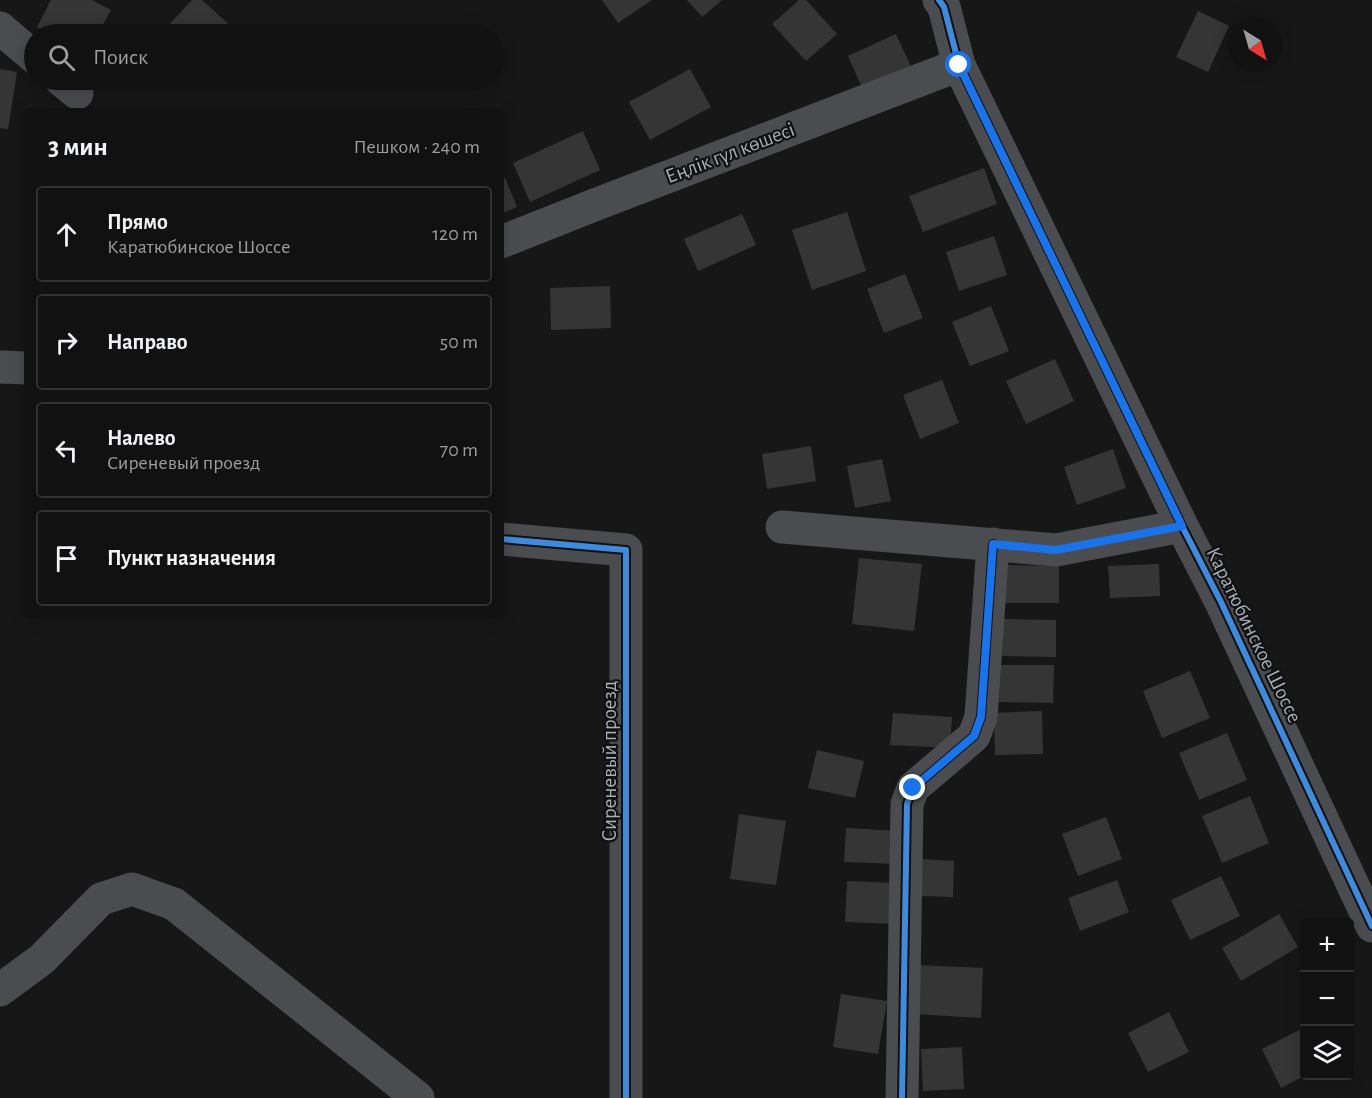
<!DOCTYPE html>
<html lang="ru">
<head>
<meta charset="utf-8">
<style>
	body { margin:0; font-family:"Alegreya Sans",sans-serif; background:#1e1f1f; color:#f1f3f6 }
	.controls { position:absolute; right:18px; bottom:18px; display:grid; overflow:hidden; border-radius:6px; box-shadow:0 3px 15px #0003 }
	.controls button { width:54px; height:54px; display:grid; place-items:center; padding:0; border:0; border-bottom:2px solid #303131; background:#111; color:#f1f3f6; font:30px sans-serif }
	.compass { position:absolute; left:1228px; top:18px; width:54px; height:54px; border-radius:50%; background:#111; box-shadow:0 3px 15px #0003; rotate:143deg }
	.stop { position:absolute; width:18px; height:18px; margin:-14px; border:4px solid #1a73e8; border-radius:50%; background:#fff }
	.stop.end { background:#1a73e8; border-color:#fff; box-shadow:0 2px 6px #0008 }
	.list { margin:0; padding:0; list-style:none }
	h2 { display:flex; justify-content:space-between; align-items:center; height:78px; margin:0; padding:0 24px; font-size:26px }
	h2 small { font-size:20px; font-weight:400; color:#9c9d9f }
	.list li { display:grid; grid-template-columns:39px 1fr auto; gap:18px; align-items:center; box-sizing:border-box; height:96px; margin:0 12px 12px; padding:0 12px; border:2px solid #303131; border-radius:6px }
	.list b { display:block; font-size:22px; white-space:nowrap }
	.list p { margin:0; font-size:20px; white-space:nowrap; color:#9c9d9f }
	.list em { font-size:20px; font-style:normal; color:#9c9d9f }
	.icon { flex:none; width:33px; height:33px; fill:none; stroke:currentColor; stroke-width:2; stroke-linecap:round; stroke-linejoin:round }
	.map { position:relative; flex:none; width:1372px; height:1098px; overflow:hidden }
	.search { position:absolute; background:#111; box-shadow:0 3px 15px #0003; left:24px; top:24px; width:480px; height:66px; display:flex; align-items:center; gap:15px; box-sizing:border-box; padding:0 21px; border-radius:33px; color:#9c9d9f; font-size:22px }
	.panel { position:absolute; background:#111; box-shadow:0 3px 15px #0003; left:24px; top:108px; width:480px; height:510px; border-radius:6px }
	.map>svg:first-child { display:block }
</style>
</head>
<body>
<div class="map">
<svg width="1372" height="1098" viewBox="0 0 1372 1098">
	<rect width="100%" height="100%" fill="#171717"/>
	<path fill="#353536" d="M51 0H92L111 10 98 34H51L37 27Z
		M192 0H202L232 27 225 34H160Z
		M602 0H652L618 23Z
		M687 0H722L702 17Z
		M799 0H806L837 34 806 61 772 24Z
		M1198 11 1229 26 1208 72 1176 57Z
		M896 34 913 71 865 94 848 56Z
		M0 69 17 72 8 129 0 128Z
		M690 69 711 107 650 140 629 102Z
		M583 131 600 170 530 202 513 163Z
		M984 168 997 204 923 232 909 196Z
		M505 178 517 207 501 214V180Z
		M847 212 866 271 812 290 792 230Z
		M742 214 756 245 698 271 684 239Z
		M994 236 1007 275 959 291 946 252Z
		M905 274 923 318 884 333 867 289Z
		M610 286 611 328 551 330 550 288Z
		M991 306 1009 351 970 366 952 322Z
		M1055 359 1074 401 1026 424 1006 381Z
		M942 380 959 423 920 439 903 395Z
		M811 446 816 481 767 489 762 454Z
		M1113 449 1126 488 1077 505 1064 467Z
		M882 459 891 501 855 508 847 466Z
		M859 558 922 564 914 631 852 624Z
		M1159 564 1160 596 1110 598 1108 566Z
		M1006 565 1059 566V603H1005Z
		M1003 619 1056 620V657L1002 656Z
		M1000 665H1054L1053 703 999 702Z
		M1190 671 1210 718 1162 738 1143 691Z
		M1042 711 1043 754 995 755 994 713Z
		M893 713 952 717 950 748 890 745Z
		M1227 733 1247 780 1199 800 1179 753Z
		M817 750 864 761 855 798 808 788Z
		M1250 796 1269 843 1222 863 1202 816Z
		M739 814 786 821 776 885 730 879Z
		M1106 817 1122 859 1078 876 1062 834Z
		M846 828 899 831 898 864 844 862Z
		M921 859 954 861 953 897 920 896Z
		M1221 876 1240 916 1190 940 1171 900Z
		M1117 880 1129 912 1080 931 1068 898Z
		M847 881 896 883 894 924 845 922Z
		M1279 914 1298 947 1241 981 1222 948Z
		M917 965 983 968 981 1018 915 1014Z
		M841 994 887 1001 878 1054 833 1047Z
		M1169 1012 1189 1052 1148 1072 1128 1033Z
		M1303 1028 1304 1032V1076L1281 1088 1262 1049Z
		M962 1047 964 1089 923 1091 921 1049Z"/>
	<g fill="none" stroke-linecap="round" stroke-linejoin="round">
		<path stroke="#4b4c50" stroke-width="33" d="M939 0 944 7 959 65 1182 526 1221 602 1372 926
			M0 28 34 57
			M61 80 77 93
			M501 242 597 204 959 65
			M0 367 27 368
			M782 527 1056 550 1182 526
			M501 539 626 550V1098
			M0 990 42 959 101 899 132 889 174 904 418 1098
			M902 1098 907 804 913 788 974 736 981 717 993 544"/>
		<g stroke="#111113" stroke-width="10">
			<path id="cycleway" d="M939 0 944 7 959 65 1182 526 1221 602 1372 926
				M501 539 626 550V1098
				M902 1098 907 804 913 788 974 736 981 717 993 544"/>
		</g>
		<use href="#cycleway" stroke="#408adc" stroke-width="6"/>
	</g>
	<g fill="none" stroke-linecap="round" stroke-linejoin="round">
		<path stroke="#1a73e8" stroke-width="8" d="M913 788 974 736 981 717 993 544 1056 550 1182 526 959 65"/>
	</g>
	<g text-anchor="middle" dominant-baseline="central" stroke-width="4.5" stroke-linejoin="round" paint-order="stroke">
		<g font-size="21" fill="#a8adb8" stroke="#111113">
			<text transform="translate(730 153) rotate(-21)">Еңлік гүл көшесі</text>
			<text transform="translate(1254 635) rotate(64)">Каратюбинское Шоссе</text>
			<text transform="translate(609 761) rotate(-90)">Сиреневый проезд</text>
		</g>
	</g>
</svg>
<div class="controls">
<button>+</button>
<button>−</button>
<button><svg class="icon" aria-label="layers" viewBox="0 0 24 24"><path d="M12 4l9 5-9 5-9-5zM3 14l9 5 9-5"/></svg></button>
</div>
<svg class="compass" viewBox="-18 -18 36 36"><path d="M0-13l5 13h-10z" fill="#e53935"/><path d="M0 13l5-13h-10z" fill="#9c9d9f"/></svg>
<div class="stop" style="left:959px;top:65px"></div>
<div class="stop end" style="left:913px;top:788px"></div>
<div class="search"><svg class="icon" aria-label="search" viewBox="0 0 24 24"><circle cx="10" cy="10" r="6"/><path d="M15 15l6 6"/></svg>Поиск</div>
<section class="panel">
<h2>3 мин<small>Пешком · 240 m</small></h2>
<ul class="list">
<li><svg class="icon" aria-label="ahead" viewBox="0 0 24 24"><path d="M12 20V5M6 11l6-6 6 6"/></svg><div><b>Прямо</b><p>Каратюбинское Шоссе</p></div><em>120 m</em></li>
<li><svg class="icon" aria-label="right" viewBox="0 0 24 24"><path d="M7 20v-9h11M14 6l5 5-5 5"/></svg><div><b>Направо</b></div><em>50 m</em></li>
<li><svg class="icon" aria-label="left" viewBox="0 0 24 24"><path d="M17 20v-9H6M10 6l-5 5 5 5"/></svg><div><b>Налево</b><p>Сиреневый проезд</p></div><em>70 m</em></li>
<li><svg class="icon" aria-label="arrive" viewBox="0 0 24 24"><path d="M6 21V4h12l-3 4 3 4H6"/></svg><div><b>Пункт назначения</b></div></li>
</ul>
</section>
</div>
</body>
</html>
